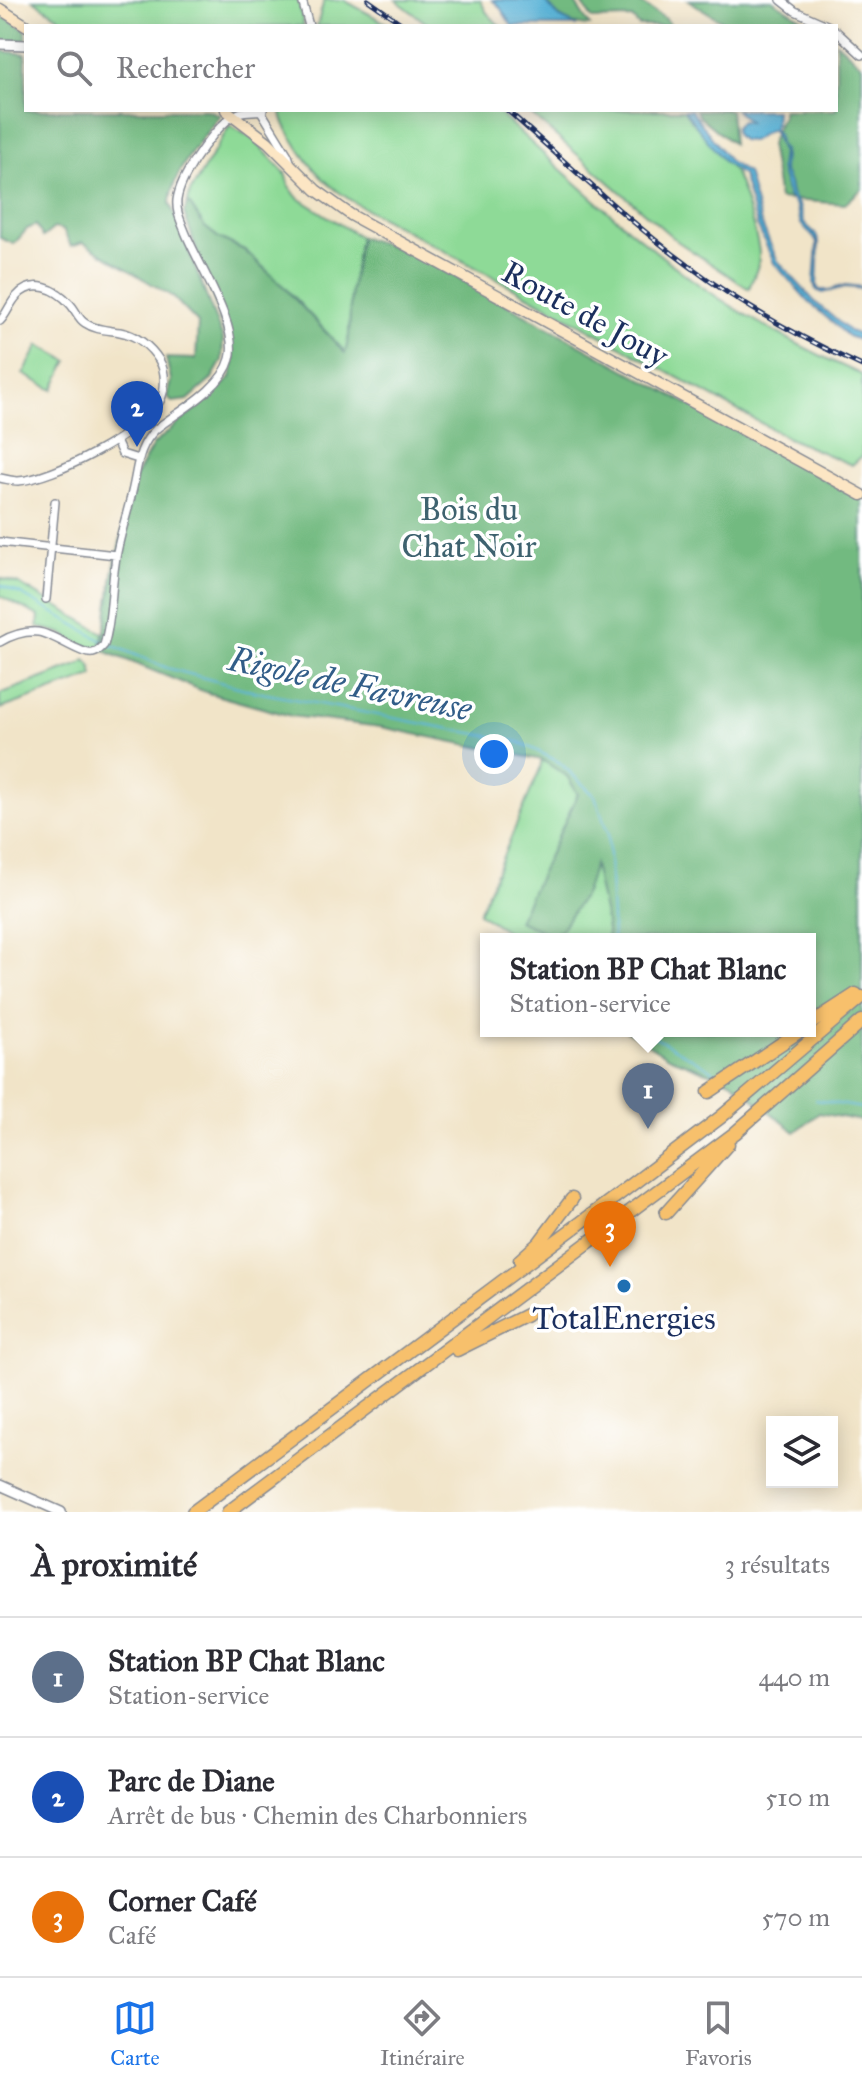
<!DOCTYPE html>
<html lang="fr">
<head>
<meta charset="utf-8">
<style>
	body { margin:0; font-family:"IM FELL Great Primer",serif; background:#f2f2f3; color:#2b2b33 }
	.controls { position:absolute; right:24px; bottom:24px; display:grid; overflow:hidden; border-radius:0px; box-shadow:0 4px 20px #0003 }
	.controls button { width:72px; height:72px; display:grid; place-items:center; padding:0; border:0; border-bottom:2px solid #e1e1e2; background:#fff; color:#2b2b33; font:40px sans-serif }
	.you { position:absolute; left:494px; top:754px; width:28px; height:28px; margin:-20px; border:6px solid #fff; border-radius:50%; background:#1a73e8; box-shadow:0 0 0 12px #1a73e833 }
	.badge { display:grid; place-items:center; width:52px; height:52px; border-radius:50%; background:#1a73e8; color:#fff; font-size:26px; font-weight:700 }
	.pin { position:absolute; translate:-50% -66px; filter:drop-shadow(0 2px 4px #0008) }
	.pin::after { content:''; position:absolute; top:42px; width:28px; height:24px; background:inherit; clip-path:polygon(0 0,100% 0,50% 100%) }
	.popup { position:absolute; left:480px; top:933px; width:336px; height:104px; box-sizing:border-box; display:grid; place-content:center; border-radius:0px; background:#fff; filter:drop-shadow(0 2px 6px #0005); font-size:26px; white-space:nowrap; color:#7c7c81 }
	.popup b { font-size:30px; color:#2b2b33 }
	.popup::after { content:''; position:absolute; left:50%; top:100%; margin-left:-16px; border:16px solid transparent; border-top-color:#fff }
	.list { margin:0; padding:0; list-style:none }
	h2 { display:flex; justify-content:space-between; align-items:center; height:104px; margin:0; padding:0 32px; font-size:34px }
	h2 small { font-size:26px; font-weight:400; color:#7c7c81 }
	.list li { display:grid; grid-template-columns:52px 1fr auto; gap:24px; align-items:center; box-sizing:border-box; height:120px; padding:0 32px; border-top:2px solid #e1e1e2 }
	.list b { display:block; font-size:30px; white-space:nowrap }
	.list p { margin:0; font-size:26px; white-space:nowrap; color:#7c7c81 }
	.list em { font-size:26px; font-style:normal; color:#7c7c81 }
	.icon { flex:none; width:44px; height:44px; fill:none; stroke:currentColor; stroke-width:2; stroke-linecap:round; stroke-linejoin:round }
	.map { position:relative; flex:none; width:862px; height:1512px; overflow:hidden }
	.search { position:absolute; background:#fff; box-shadow:0 4px 20px #0003; left:24px; right:24px; top:24px; height:88px; display:flex; align-items:center; gap:20px; box-sizing:border-box; padding:0 28px; border-radius:0px; color:#7c7c81; font-size:30px }
	.sheet { height:464px; background:#fff }
	nav { display:flex; justify-content:space-around; align-items:center; box-sizing:border-box; height:112px; border-top:2px solid #e1e1e2; background:#fff; font-size:22px; color:#7c7c81 }
	nav a { display:grid; justify-items:center; gap:4px }
	nav .on { color:#1a73e8 }
	.map>svg:first-child { display:block }
</style>
</head>
<body>
<div class="map">
<svg width="862" height="1512" viewBox="0 0 862 1512">
	<rect width="100%" height="100%" fill="#fff"/>
	<filter id="ink" filterUnits="userSpaceOnUse"><feTurbulence type="fractalNoise" baseFrequency=".0125" numOctaves="2"/><feDisplacementMap in="SourceGraphic" scale="16" xChannelSelector="R" yChannelSelector="G"/><feConvolveMatrix kernelMatrix="1 2 1 2 8 2 1 2 1" color-interpolation-filters="sRGB"/></filter>
	<filter id="wash" filterUnits="userSpaceOnUse"><feTurbulence type="fractalNoise" baseFrequency=".006" numOctaves="4" result="noise"/><feDisplacementMap in="SourceGraphic" scale="32" xChannelSelector="R" yChannelSelector="G"/><feGaussianBlur stdDeviation="1.8" result="paint"/><feColorMatrix in="noise" values="0 0 0 0 0 0 0 0 0 0 0 0 0 0 0 0 0 1.4 0 .05"/><feComposite in="paint" operator="in"/></filter>
	<g filter="url(#wash)">
		<rect width="100%" height="100%" fill="#f1e4c8"/>
		<path fill="#8eda97" stroke="#54847a" stroke-width="2" d="M33 0H298L304 26H77L62 19Z
			M324 0H344L391 26H317Z
			M396 0H480L487 13 500 26H430Z
			M281 110H495C562 170 628 233 701 286 751 321 806 350 862 375V456L852 465 788 438 527 295 360 206C328 187 312 171 293 139 287 129 281 121 281 110Z
			M526 110H684C698 132 723 153 735 174 742 186 758 239 759 253 760 266 753 277 749 289L677 241Z
			M230 125 254 140 285 173 289 186 297 197 360 237 351 290 349 336 346 353 282 285 245 250 219 238 204 227 188 202 190 192Z
			M39 345 68 361 53 390 23 374Z
			M0 578 19 584 103 633 101 645 96 649 94 647H86L61 633 38 627 39 616 0 596Z
			M86 660 91 665 93 676 0 709V694L80 664Z
			M542 759 567 776 578 794 519 921 594 863 606 921 608 939H519L479 913 540 769Z"/>
		<path fill="#72ba80" stroke="#46746f" stroke-width="2" d="M544 0H573L590 26C569 26 556 17 544 0Z
			M580 0H635L666 19 671 26H639L632 18 592 19Z
			M688 0H772L814 26H730Z
			M0 15 26 30V40L0 41Z
			M836 42 862 65V189L845 204 779 199 770 144 782 116V110H836Z
			M0 51 26 54V110H207L220 115C201 141 172 171 170 203L223 339 222 361 211 380 188 400 172 402 167 397 171 380 166 358 196 359 198 323 173 297 83 242 71 246 63 230 54 228 43 237 36 225 27 229 14 244 0 238Z
			M696 110H730L733 144 700 117Z
			M188 202 205 227 219 238 244 250 282 285 345 353 349 336 351 290 360 237 410 251 862 500V1121L819 1113 795 1132 731 1081 668 1057 627 1031H810V939H608L606 921 594 865 585 893 556 937 518 921 578 794 567 776 542 760 381 727 291 716 208 693 102 650 114 568 135 477 153 445 231 378 234 360 184 213Z"/>
		<path fill="#5ab3d7" stroke="#3a719a" stroke-width="2" d="M492 0H544L559 17 577 26H512L499 6Z
			M684 110H691L730 162 747 173 761 223 777 260 815 302 849 331 862 336V341L848 336 809 302 774 263 758 227 742 175 725 163Z
			M736 110H776L775 124 773 129 778 134 779 144 784 150 783 170 789 183 791 194 799 206 804 223 815 233 819 242 817 286 819 290H829L846 285 862 287V289L845 287 823 293 816 290 814 283 817 243 813 236 801 224 796 206 788 196 780 168 782 153C778 145 777 136 771 129L751 141 741 140 735 134V127L741 121 748 122Z"/>
		<g fill="none" stroke-linecap="round" stroke-linejoin="round">
			<path stroke="#5ab3d7" stroke-width="2" d="M0 585 21 594 101 640
				M107 643 167 668 257 692 519 742 559 762 595 796 608 833 613 939
				M644 1031 719 1074
				M816 1100 862 1108"/>
		</g>
	</g>
	<g filter="url(#ink)">
		<g fill="none" stroke-linecap="round" stroke-linejoin="round">
			<g stroke="#868a93" stroke-width="10">
				<path id="minor" d="M302 0 309 26
					M781 0 795 11 829 26
					M836 31 862 55
					M261 111 288 155 291 164
					M0 321C7 314 10 303 17 296 33 278 57 289 70 304 76 310 78 319 85 323 95 330 108 330 120 332 136 335 150 346 159 360 166 371 166 389 160 401 143 433 53 479 18 481 12 481 6 479 0 478
					M116 441 122 454 138 459
					M0 542 116 555
					M46 599 55 502
					M0 642C12 635 25 631 38 632 54 634 83 656 93 653 98 652 101 648 104 645 112 620 111 590 115 564 118 540 127 516 132 492 138 468 137 447 156 429 179 411 222 389 230 359 240 326 196 262 184 229 180 219 176 211 177 200 179 186 187 173 194 161 203 147 223 119 239 113 247 110 256 112 263 110"/>
			</g>
			<g stroke="#868a93" stroke-width="12">
				<path id="tertiary" d="M0 44 26 45
					M0 1485 61 1512"/>
			</g>
			<g stroke="#868a93" stroke-width="13">
				<path id="secondary" d="M0 9 27 26
					M226 110 268 142 316 190 351 215 862 495"/>
			</g>
			<g stroke="#868a93" stroke-width="15">
				<path id="trunk" d="M810 1024 856 994
					M709 1092 800 1031
					M666 1213 728 1144
					M520 1260 539 1243 572 1199
					M457 1350 527 1315
					M193 1512 622 1192 721 1117 862 997
					M228 1512 735 1133 862 1021"/>
			</g>
			<use href="#minor" stroke="#fff" stroke-width="7"/>
			<use href="#tertiary" stroke="#fff" stroke-width="9"/>
			<use href="#secondary" stroke="#fce6c4" stroke-width="10"/>
			<use href="#trunk" stroke="#f7c06c" stroke-width="12"/>
			<g stroke="#1b2f5e" stroke-width="5">
				<path id="rail" d="M368 0 405 26
					M507 110C566 162 624 218 688 265 742 306 801 338 862 366"/>
			</g>
			<use href="#rail" stroke="#fff" stroke-width="2" stroke-dasharray="6" stroke-linecap="butt"/>
		</g>
	</g>
	<circle fill="#1f6fb2" stroke="#fff" stroke-width="3" cx="624" cy="1286" r="8"/>
	<g text-anchor="middle" dominant-baseline="central" stroke-width="7" stroke-linejoin="round" paint-order="stroke">
		<g font-size="32" fill="#1b2f5e" stroke="#fff">
			<text transform="translate(585 314) rotate(29)">Route de Jouy</text>
		</g>
		<g font-size="32" fill="#3e626f" stroke="#fff">
			<text x="469" y="509">Bois du<tspan x="469" dy="37">Chat Noir</tspan></text>
		</g>
		<g font-size="32" fill="#1b2f5e" stroke="#fff">
			<text x="624" y="1318">TotalEnergies</text>
		</g>
		<g font-size="34" font-style="italic" fill="#315d88" stroke="#fff">
			<text transform="translate(350 684) rotate(12)">Rigole de Favreuse</text>
		</g>
	</g>
</svg>
<div class="controls">
<button><svg class="icon" aria-label="layers" viewBox="0 0 24 24"><path d="M12 4l9 5-9 5-9-5zM3 14l9 5 9-5"/></svg></button>
</div>
<div class="you"></div>
<div class="pin badge" style="left:648px;top:1129px;background:#5c6f8a">1</div>
<div class="popup"><b>Station BP Chat Blanc</b>Station-service</div>
<div class="pin badge" style="left:137px;top:447px;background:#1a4fb4">2</div>
<div class="pin badge" style="left:610px;top:1267px;background:#e8710a">3</div>
<div class="search"><svg class="icon" aria-label="search" viewBox="0 0 24 24"><circle cx="10" cy="10" r="6"/><path d="M15 15l6 6"/></svg>Rechercher</div>
</div>
<section class="sheet">
<h2>À proximité<small>3 résultats</small></h2>
<ul class="list">
<li><span class="badge" style="background:#5c6f8a">1</span><div><b>Station BP Chat Blanc</b><p>Station-service</p></div><em>440 m</em></li>
<li><span class="badge" style="background:#1a4fb4">2</span><div><b>Parc de Diane</b><p>Arrêt de bus · Chemin des Charbonniers</p></div><em>510 m</em></li>
<li><span class="badge" style="background:#e8710a">3</span><div><b>Corner Café</b><p>Café</p></div><em>570 m</em></li>
</ul>
</section>
<nav>
<a class="on"><svg class="icon" aria-label="map" viewBox="0 0 24 24"><path d="M3 6l6-2 6 2 6-2v14l-6 2-6-2-6 2zM9 4v14M15 6v14"/></svg>Carte</a>
<a><svg class="icon" aria-label="directions" viewBox="0 0 24 24"><path d="M12 3l9 9-9 9-9-9zM9 14v-3h6M13 9l2 2-2 2"/></svg>Itinéraire</a>
<a><svg class="icon" aria-label="saved" viewBox="0 0 24 24"><path d="M7 4h10v16l-5-4-5 4z"/></svg>Favoris</a>
</nav>
</body>
</html>
